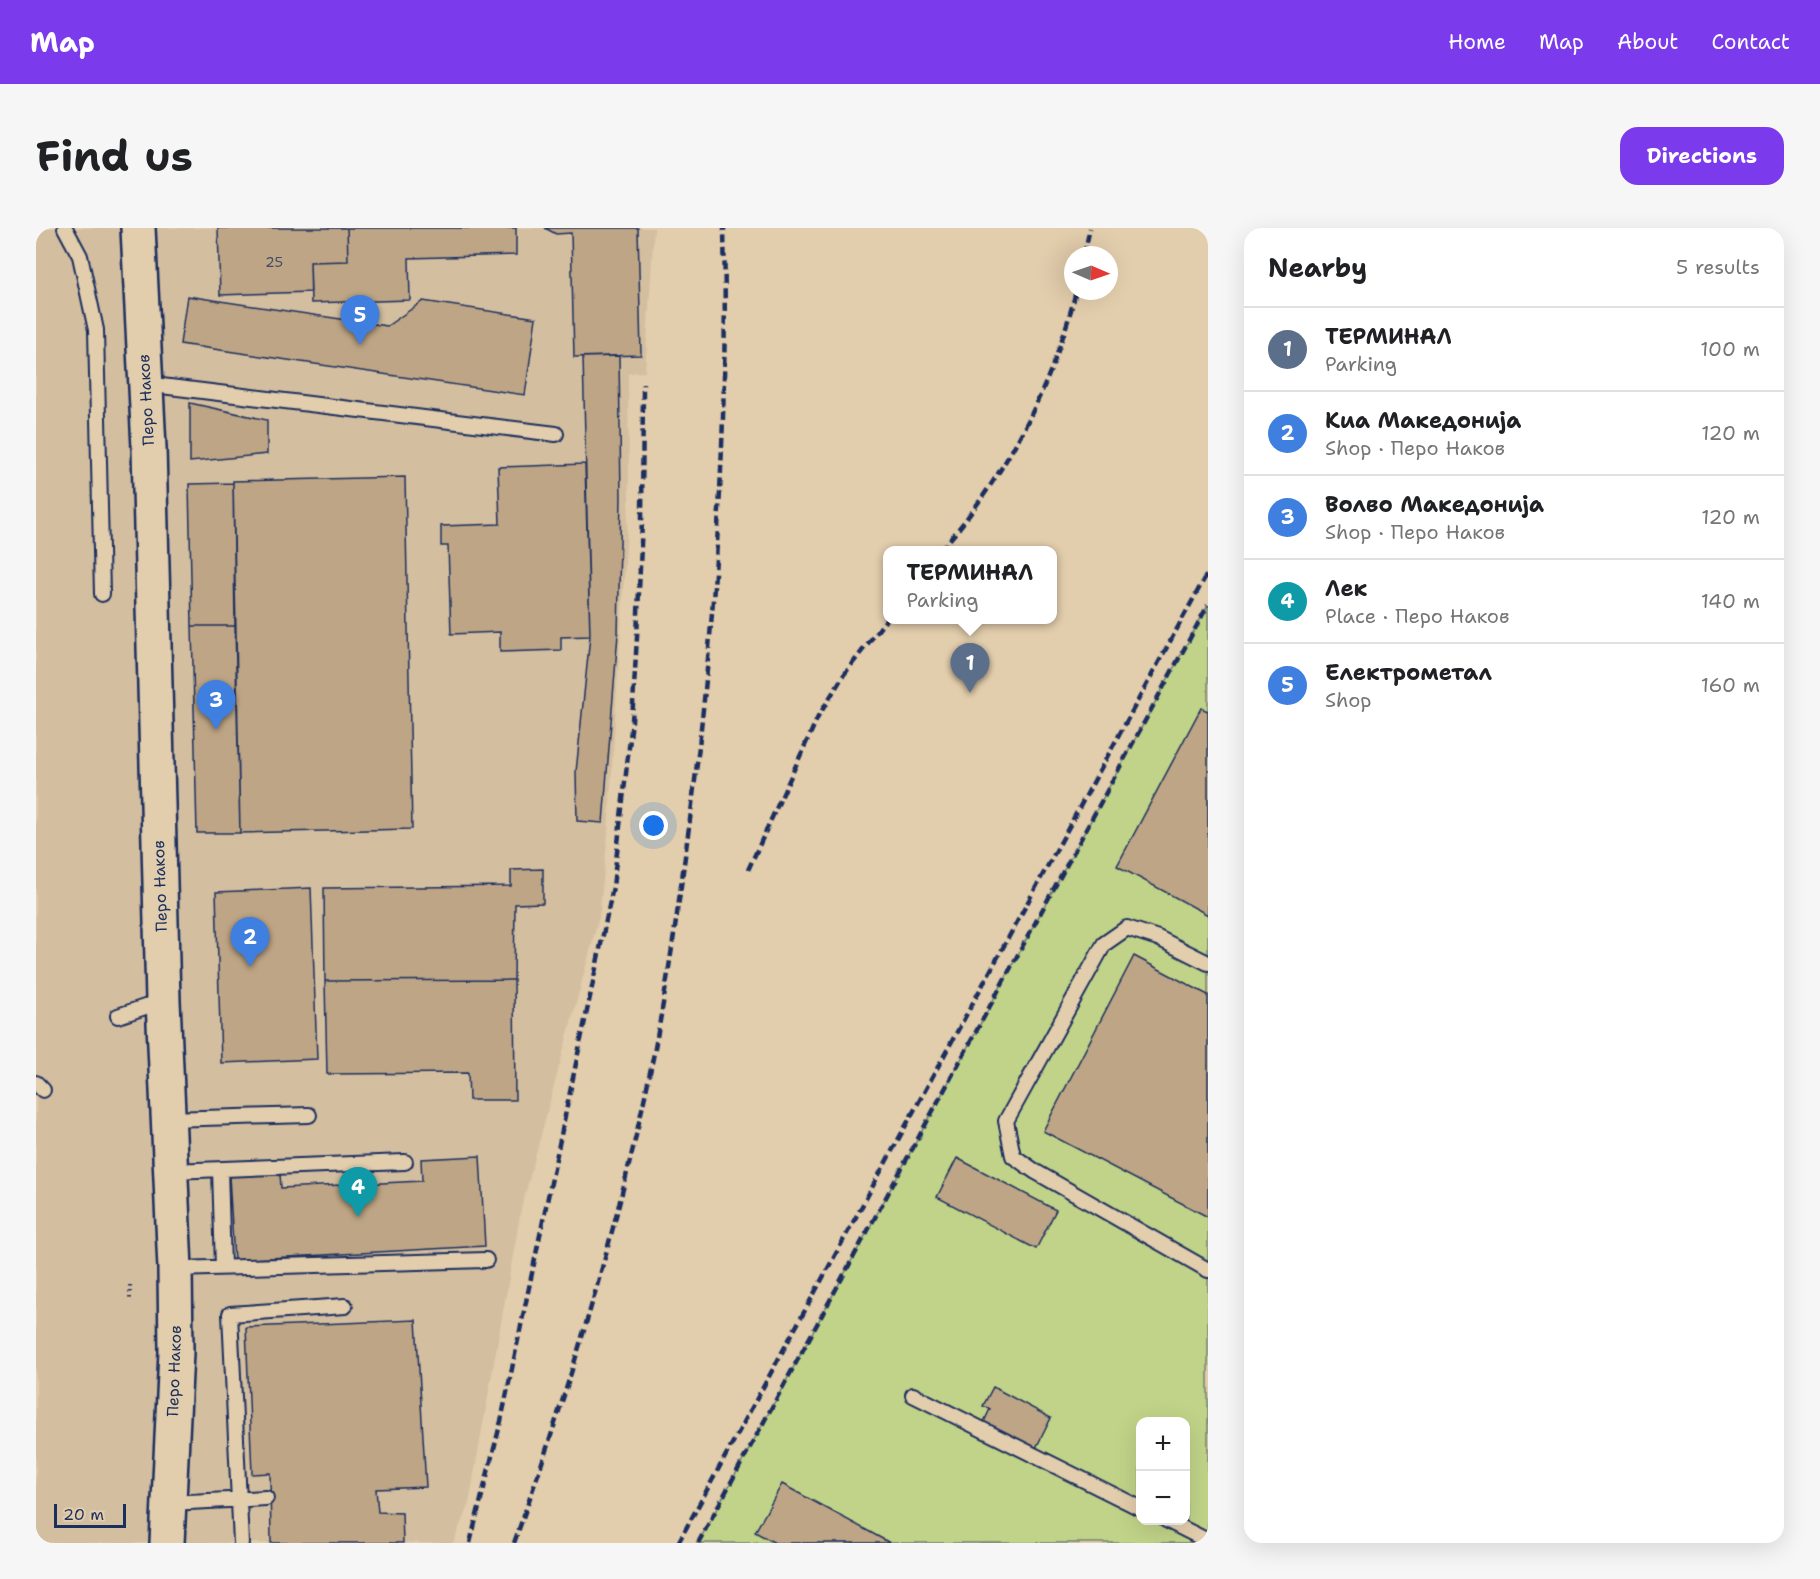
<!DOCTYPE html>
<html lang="en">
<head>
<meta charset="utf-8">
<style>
	body { margin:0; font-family:"Shantell Sans",sans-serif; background:#f6f6f6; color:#202124 }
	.controls { position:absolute; right:18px; bottom:18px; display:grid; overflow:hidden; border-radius:12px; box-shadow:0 6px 24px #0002 }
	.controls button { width:54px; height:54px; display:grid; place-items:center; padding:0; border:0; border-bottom:2px solid #e0e0e0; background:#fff; color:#202124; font:30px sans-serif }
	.compass { position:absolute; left:1028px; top:18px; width:54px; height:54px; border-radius:50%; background:#fff; box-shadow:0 6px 24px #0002; rotate:92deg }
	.scale { position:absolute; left:18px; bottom:15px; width:72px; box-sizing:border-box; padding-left:6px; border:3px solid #1b2f5e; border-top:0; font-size:16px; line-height:21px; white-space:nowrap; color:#1b2f5e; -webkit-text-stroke:4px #e2cdac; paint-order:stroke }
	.you { position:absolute; left:618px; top:598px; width:21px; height:21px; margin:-15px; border:4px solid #fff; border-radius:50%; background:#1a73e8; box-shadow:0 0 0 9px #1a73e833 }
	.badge { display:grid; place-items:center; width:39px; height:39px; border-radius:50%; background:#7c3aed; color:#fff; font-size:20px; font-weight:700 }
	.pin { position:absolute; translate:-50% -50px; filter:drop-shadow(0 2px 3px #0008) }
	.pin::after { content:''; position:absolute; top:32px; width:21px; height:18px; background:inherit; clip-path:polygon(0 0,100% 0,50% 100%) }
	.popup { position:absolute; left:847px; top:318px; width:174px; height:78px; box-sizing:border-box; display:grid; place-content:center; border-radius:12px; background:#fff; filter:drop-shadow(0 2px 4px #0005); font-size:20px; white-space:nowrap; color:#757577 }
	.popup b { font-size:22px; color:#202124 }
	.popup::after { content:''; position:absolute; left:50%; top:100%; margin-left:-12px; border:12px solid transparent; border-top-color:#fff }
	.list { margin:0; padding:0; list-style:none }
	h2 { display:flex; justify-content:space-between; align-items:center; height:78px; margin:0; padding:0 24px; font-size:26px }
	h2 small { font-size:20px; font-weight:400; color:#757577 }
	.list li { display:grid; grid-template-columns:39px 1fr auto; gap:18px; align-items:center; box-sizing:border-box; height:84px; padding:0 24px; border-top:2px solid #e0e0e0 }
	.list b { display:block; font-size:22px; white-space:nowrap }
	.list p { margin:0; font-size:20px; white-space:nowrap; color:#757577 }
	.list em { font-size:20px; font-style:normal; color:#757577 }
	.map { position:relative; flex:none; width:1172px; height:1315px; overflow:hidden; border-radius:18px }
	header { display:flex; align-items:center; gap:36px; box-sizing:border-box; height:84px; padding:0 30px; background:#7c3aed; color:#fff }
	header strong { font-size:28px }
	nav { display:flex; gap:33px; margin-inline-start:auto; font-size:21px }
	.intro { display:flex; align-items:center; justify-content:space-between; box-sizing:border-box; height:144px; padding:0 36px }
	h1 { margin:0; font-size:42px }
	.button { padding:15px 27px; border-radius:18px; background:#7c3aed; color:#fff; font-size:21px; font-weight:700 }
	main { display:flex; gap:36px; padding:0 36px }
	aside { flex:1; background:#fff; border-radius:18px; box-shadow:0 6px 24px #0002 }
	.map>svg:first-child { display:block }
</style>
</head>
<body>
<header>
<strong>Map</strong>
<nav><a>Home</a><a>Map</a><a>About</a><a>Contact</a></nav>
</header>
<div class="intro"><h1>Find us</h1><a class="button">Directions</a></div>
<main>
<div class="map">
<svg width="1172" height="1315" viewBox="0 0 1172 1315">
	<rect width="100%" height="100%" fill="#e2cdac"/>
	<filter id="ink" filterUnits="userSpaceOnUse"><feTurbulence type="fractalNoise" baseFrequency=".0167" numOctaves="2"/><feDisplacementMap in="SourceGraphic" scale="12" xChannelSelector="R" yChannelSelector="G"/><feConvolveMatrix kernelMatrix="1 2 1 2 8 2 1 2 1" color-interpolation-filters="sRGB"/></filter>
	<g filter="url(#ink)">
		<path fill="#d3be9f" d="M0 0H618L609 144 592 145 593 272 572 604 563 689 485 982 433 1275 417 1315H0Z"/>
		<path fill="#c1d388" stroke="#6e8173" stroke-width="1.5" fill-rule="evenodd" d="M1172 377V1315H662ZM1104 1194H1150V1292H1104Z"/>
		<path fill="#bea585" stroke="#1b2f5e" stroke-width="1.5" d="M182 0H311L312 33 274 34 275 64 184 67Z
			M311 0H480V27L373 30 374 72 275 75 274 34 312 33Z
			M509 0H602L605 127 538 129 535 5 520 6Z
			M151 68 351 98 387 73 500 90 489 167 144 116Z
			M583 128 585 270 582 406 567 595 541 593 540 544 554 408 547 129Z
			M154 175 231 192V226L154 234Z
			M549 236 554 408 525 409V422L464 424V404L415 406 412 318H405V298L464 296 462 239Z
			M369 249 376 601 204 605 197 253Z
			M197 255 199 398H156L153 256Z
			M156 398H199L204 605H161Z
			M1165 480 1172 483V687L1081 638Z
			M507 641V675L479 676 478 752 289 753 288 660 475 658V642Z
			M275 660 281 831 185 835 180 664Z
			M1098 728 1172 767V989L1007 903Z
			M478 752 479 872H433L432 845 291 846 289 753Z
			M444 928 449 1018 198 1032 193 948 244 945 245 960 386 953 385 931Z
			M921 930 1020 982 1000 1021 901 969Z
			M380 1092 390 1259 340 1261 342 1284 366 1285 367 1315H235L234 1245 216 1246 210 1099Z
			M957 1159 1015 1190 999 1222 947 1196 954 1181 947 1178Z
			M746 1256 854 1315H739L719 1304Z"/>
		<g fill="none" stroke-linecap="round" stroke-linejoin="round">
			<g stroke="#1b2f5e" stroke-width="18">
				<path id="service" d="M29 0 44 28 60 102 66 366
					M109 156 520 206
					M1172 735 1122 710 1091 700 1068 716 970 893 977 928 1000 944 1172 1042
					M82 788 127 773
					M0 855 7 862
					M132 891 273 887
					M184 942 187 1039
					M135 943 369 934
					M139 1041 450 1032
					M877 1167 1104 1280
					M133 1275 230 1270
					M1130 1292 1172 1313
					M205 1315 194 1086 309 1078"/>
			</g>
			<g stroke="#1b2f5e" stroke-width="38">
				<path id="tertiary" d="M102 0 113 220 127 773 139 1041 140 1124 131 1315"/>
			</g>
			<path stroke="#1b2f5e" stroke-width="4" stroke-dasharray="1.5 4.5" stroke-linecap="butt" d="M94 1057V1072"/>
			<use href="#service" stroke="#e2cdac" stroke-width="14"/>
			<use href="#tertiary" stroke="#e2cdac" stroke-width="33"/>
			<path stroke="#1b2f5e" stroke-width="4.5" stroke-dasharray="9 4.5" stroke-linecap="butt" d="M1048 27 1054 0
				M905 322C970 247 1016 160 1040 63
				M712 642 782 489 807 448 852 389
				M434 1315 465 1193 577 659 596 493 601 409 606 293 607 156
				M478 1315C535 1156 583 995 617 830 633 749 644 666 655 584 680 390 692 196 688 0
				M642 1315 1172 344
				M662 1315 1172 377"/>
		</g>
	</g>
	<g text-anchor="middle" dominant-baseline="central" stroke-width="5" stroke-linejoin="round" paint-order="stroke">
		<g font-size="14" fill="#444c68">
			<text x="238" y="34">25</text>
		</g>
		<g font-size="16" fill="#1b2f5e" stroke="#e2cdac">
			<text transform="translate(110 172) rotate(-93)">Перо Наков</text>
			<text transform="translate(124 658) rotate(-92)">Перо Наков</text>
			<text transform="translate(138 1143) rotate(-88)">Перо Наков</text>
		</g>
	</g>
</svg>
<div class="controls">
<button>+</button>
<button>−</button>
</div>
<svg class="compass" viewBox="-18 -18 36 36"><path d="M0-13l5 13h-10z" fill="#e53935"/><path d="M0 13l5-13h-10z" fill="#757577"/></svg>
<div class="scale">20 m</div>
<div class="you"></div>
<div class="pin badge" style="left:934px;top:465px;background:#5c6f8a">1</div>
<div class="popup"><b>ТЕРМИНАЛ</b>Parking</div>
<div class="pin badge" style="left:214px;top:739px;background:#3f7fe0">2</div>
<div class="pin badge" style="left:180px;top:502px;background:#3f7fe0">3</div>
<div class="pin badge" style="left:322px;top:989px;background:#0f9aa8">4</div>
<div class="pin badge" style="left:324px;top:117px;background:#3f7fe0">5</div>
</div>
<aside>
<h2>Nearby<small>5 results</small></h2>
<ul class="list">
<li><span class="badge" style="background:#5c6f8a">1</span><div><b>ТЕРМИНАЛ</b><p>Parking</p></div><em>100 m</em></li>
<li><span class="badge" style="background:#3f7fe0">2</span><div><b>Киа Македонија</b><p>Shop · Перо Наков</p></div><em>120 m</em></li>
<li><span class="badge" style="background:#3f7fe0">3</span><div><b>Волво Македонија</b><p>Shop · Перо Наков</p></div><em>120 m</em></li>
<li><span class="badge" style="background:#0f9aa8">4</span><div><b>Лек</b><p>Place · Перо Наков</p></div><em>140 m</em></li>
<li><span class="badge" style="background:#3f7fe0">5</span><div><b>Електрометал</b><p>Shop</p></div><em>160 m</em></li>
</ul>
</aside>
</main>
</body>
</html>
